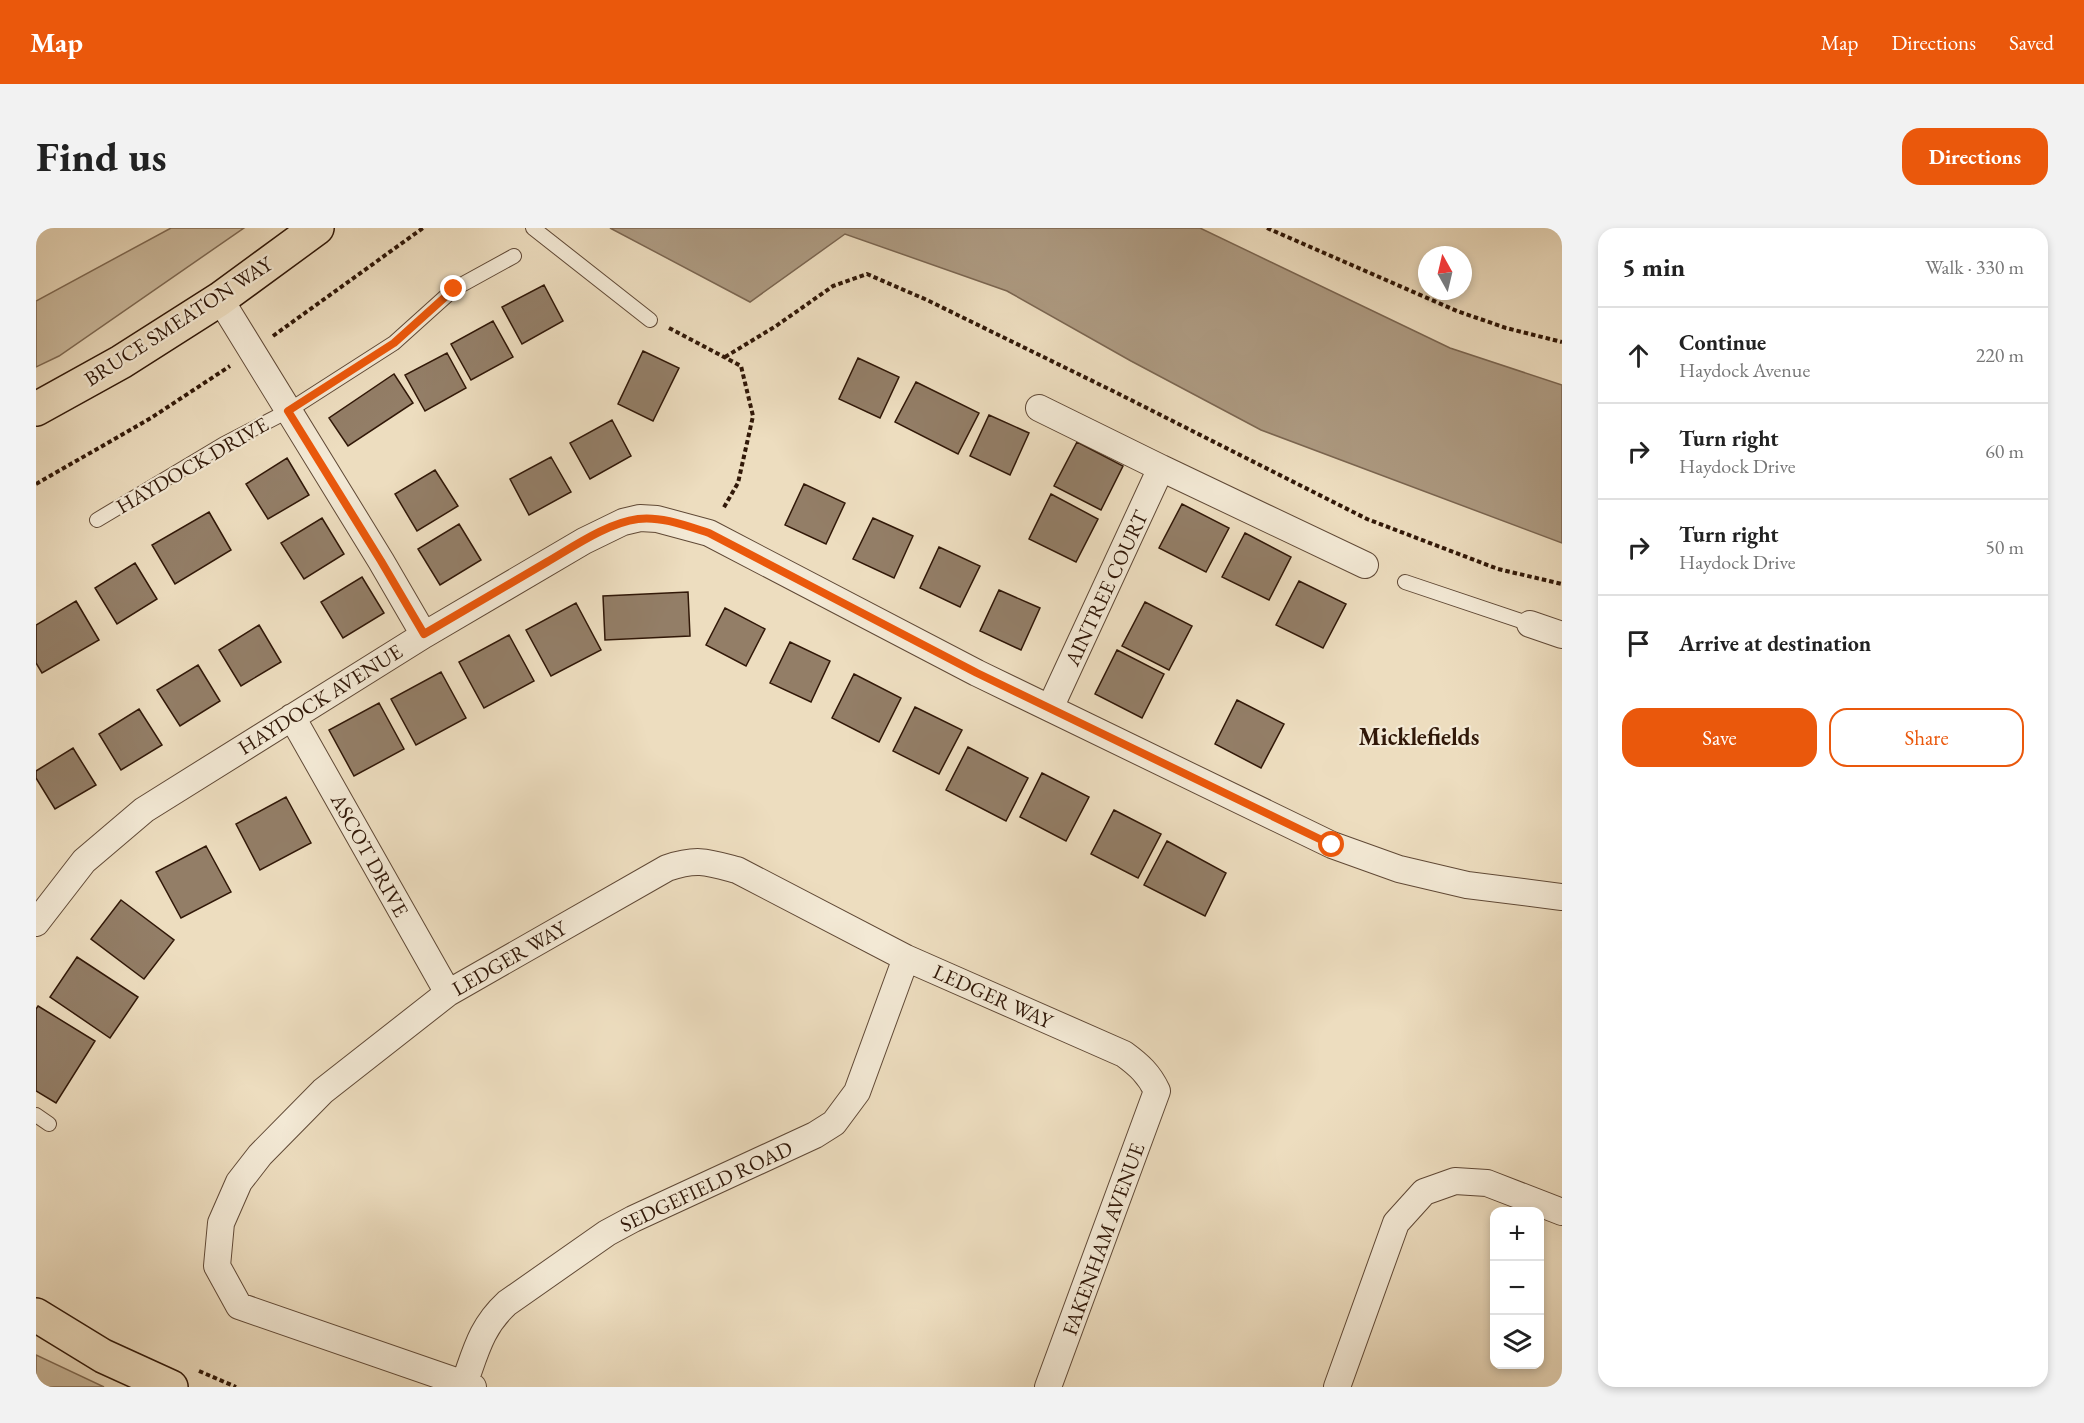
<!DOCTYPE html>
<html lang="en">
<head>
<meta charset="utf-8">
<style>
	body { margin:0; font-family:"EB Garamond",serif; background:#f2f2f2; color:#222 }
	.controls { position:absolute; right:18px; bottom:18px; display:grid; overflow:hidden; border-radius:12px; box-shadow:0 3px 9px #0003 }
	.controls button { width:54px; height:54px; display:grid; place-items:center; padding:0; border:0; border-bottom:2px solid #e0e0e0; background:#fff; color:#222; font:30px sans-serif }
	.compass { position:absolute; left:1382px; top:18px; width:54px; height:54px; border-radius:50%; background:#fff; box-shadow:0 3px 9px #0003; rotate:352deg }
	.stop { position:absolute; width:18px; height:18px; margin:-14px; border:4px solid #ea580c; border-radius:50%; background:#fff }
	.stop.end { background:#ea580c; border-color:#fff; box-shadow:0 2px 6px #0008 }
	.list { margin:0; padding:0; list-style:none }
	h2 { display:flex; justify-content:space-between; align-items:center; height:78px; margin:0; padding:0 24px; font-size:26px }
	h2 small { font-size:20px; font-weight:400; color:#767676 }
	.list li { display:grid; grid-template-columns:39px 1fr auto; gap:18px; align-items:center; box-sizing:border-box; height:96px; padding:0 24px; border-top:2px solid #e0e0e0 }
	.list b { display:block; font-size:22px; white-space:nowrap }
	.list p { margin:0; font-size:20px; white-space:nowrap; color:#767676 }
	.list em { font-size:20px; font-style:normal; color:#767676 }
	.actions { display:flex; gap:12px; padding:18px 24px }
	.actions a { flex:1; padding:14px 0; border:2px solid #ea580c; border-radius:18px; text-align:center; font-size:21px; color:#ea580c }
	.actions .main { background:#ea580c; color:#fff }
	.icon { flex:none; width:33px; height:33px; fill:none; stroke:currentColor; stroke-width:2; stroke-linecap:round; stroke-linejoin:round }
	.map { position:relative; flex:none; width:1526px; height:1159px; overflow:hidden; border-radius:18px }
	header { display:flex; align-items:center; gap:36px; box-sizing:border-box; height:84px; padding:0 30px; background:#ea580c; color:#fff }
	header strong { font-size:28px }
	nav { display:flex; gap:33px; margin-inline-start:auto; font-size:21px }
	.intro { display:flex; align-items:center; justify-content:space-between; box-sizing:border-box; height:144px; padding:0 36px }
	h1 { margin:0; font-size:42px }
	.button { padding:15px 27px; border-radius:18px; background:#ea580c; color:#fff; font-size:21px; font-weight:700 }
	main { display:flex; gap:36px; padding:0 36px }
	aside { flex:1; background:#fff; border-radius:18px; box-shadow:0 3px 9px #0003 }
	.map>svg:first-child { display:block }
</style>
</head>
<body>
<header>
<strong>Map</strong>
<nav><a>Map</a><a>Directions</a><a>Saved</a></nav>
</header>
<div class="intro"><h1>Find us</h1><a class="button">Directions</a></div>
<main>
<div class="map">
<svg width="1526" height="1159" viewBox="0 0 1526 1159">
	<rect width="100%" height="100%" fill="#edddbf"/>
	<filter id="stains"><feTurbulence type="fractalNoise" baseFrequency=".00333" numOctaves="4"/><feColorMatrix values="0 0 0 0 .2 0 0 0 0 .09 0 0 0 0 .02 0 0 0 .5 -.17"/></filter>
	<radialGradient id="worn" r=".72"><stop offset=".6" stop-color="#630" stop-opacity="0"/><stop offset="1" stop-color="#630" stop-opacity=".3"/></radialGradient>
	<path fill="#cdbca0" stroke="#7f6a54" stroke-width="1.5" d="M135 0H208L23 128 0 139V73Z
		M0 1127 68 1159H0Z"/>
	<path fill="#ad9a81" stroke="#7b6651" stroke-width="1.5" d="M574 0H1164L1414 120 1526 157V315L1225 202 1095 133 971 63 809 6 714 74Z"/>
	<path fill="#937e67" stroke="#311808" stroke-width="1.5" d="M508 57 527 93 486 116 466 79Z
		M457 93 477 129 435 152 415 116Z
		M607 123 643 140 617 193 582 176Z
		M411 125 430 160 389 183 369 147Z
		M822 130 863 149 844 190 803 171Z
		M358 146 377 175 312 218 293 190Z
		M880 154 943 185 922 226 859 194Z
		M953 187 993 205 974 247 934 228Z
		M576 192 595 228 554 251 534 215Z
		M1041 214 1087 238 1065 282 1018 258Z
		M515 229 535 264 493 287 474 251Z
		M251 230 273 267 232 291 210 256Z
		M399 242 422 278 381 303 359 266Z
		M768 256 809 275 790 316 749 297Z
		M1015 266 1062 291 1040 334 993 311Z
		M1146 276 1193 300 1170 344 1123 320Z
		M173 284 195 322 139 356 116 317Z
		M286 290 308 326 268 351 245 315Z
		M837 290 877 308 858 350 817 331Z
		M423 296 445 332 404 357 382 321Z
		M1209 305 1255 329 1233 372 1186 349Z
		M903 319 944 338 924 379 884 360Z
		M99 335 121 371 81 396 59 360Z
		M326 349 348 385 307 410 285 374Z
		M1263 353 1310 376 1287 420 1240 397Z
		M963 362 1004 380 985 422 944 403Z
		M652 364 654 408 569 412 567 368Z
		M40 373 63 412 6 445 0 435V397Z
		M1109 374 1156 398 1133 442 1086 418Z
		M540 375 565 422 515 448 490 402Z
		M689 380 729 401 710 438 670 417Z
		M223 397 245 434 205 458 183 422Z
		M473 407 498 453 448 480 423 434Z
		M754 414 794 433 775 474 734 455Z
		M1081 422 1128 446 1106 490 1059 466Z
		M162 437 184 473 144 498 121 462Z
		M405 444 430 490 380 517 355 471Z
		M818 446 865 470 843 514 796 490Z
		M1201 472 1248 496 1225 540 1179 516Z
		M343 475 368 521 318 548 293 502Z
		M879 479 926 502 903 546 857 523Z
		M103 481 126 517 85 542 63 506Z
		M932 519 992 550 970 593 910 562Z
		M37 520 60 557 19 581 0 550V543Z
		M1006 545 1053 569 1030 613 984 589Z
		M250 569 275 615 224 642 200 596Z
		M1078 582 1125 606 1102 650 1055 626Z
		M1131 613 1190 645 1169 688 1108 657Z
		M170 618 195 664 145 690 120 644Z
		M85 672 138 712 108 751 55 711Z
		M41 729 102 769 74 810 14 769Z
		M2 778 59 813 20 875 0 863V781Z"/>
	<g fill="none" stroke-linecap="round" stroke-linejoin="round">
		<g stroke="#604936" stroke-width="16">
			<path id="service" d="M497 0 614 92
				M61 292 188 216 252 183 358 115 418 61 478 28
				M1369 354 1494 396
				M0 887 13 896"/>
		</g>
		<g stroke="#604936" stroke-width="28">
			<path id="minor" d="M184 71 345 333 388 407
				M1003 180 1125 240
				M1494 396 1526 407
				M1014 480 1125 240 1329 337
				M256 489 412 765
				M0 695 48 633 108 582 388 407 548 313 587 294 604 290 621 291 673 305 941 445 1296 617 1363 641 1431 657 1526 669
				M428 1156C440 1123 445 1099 471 1075L571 1005 597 991 779 907 798 895 821 864 870 730
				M437 1159 203 1078 181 1038 185 995 203 954 224 927 287 863 412 765 631 640C661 630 671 634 701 642L870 730 1088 826C1103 837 1113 846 1121 863L1012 1159
				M1301 1159 1360 995 1388 964 1419 953 1451 955 1526 984"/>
		</g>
		<g stroke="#311808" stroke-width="36">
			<path id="primary" d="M0 181 85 134 184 71 281 0
				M0 1087 67 1128 135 1159"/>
		</g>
		<path stroke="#311808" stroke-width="4" stroke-dasharray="4.5 3" stroke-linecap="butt" d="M1231 0 1421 83 1470 100 1526 114
			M633 100 705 138 717 188 702 255 687 281
			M237 108 387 0
			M689 129 740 98 797 58 831 46 891 72 1083 166 1331 291 1462 341 1526 356
			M0 256 115 190 194 138
			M163 1143 200 1159"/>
		<use href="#service" stroke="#f3e9d5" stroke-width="14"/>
		<use href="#minor" stroke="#f3e9d5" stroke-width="26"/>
		<use href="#primary" stroke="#edddbf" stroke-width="33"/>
	</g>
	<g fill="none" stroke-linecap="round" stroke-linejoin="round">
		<path stroke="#ea580c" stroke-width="8" d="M418 61 358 115 252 183 345 333 388 406C429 382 470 358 511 334 537 319 571 295 602 291 625 288 651 298 673 305L941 445 1296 617"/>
	</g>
	<g text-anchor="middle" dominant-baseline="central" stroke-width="4.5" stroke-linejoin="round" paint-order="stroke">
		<g font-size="21" fill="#311808" stroke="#f3e9d5">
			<text transform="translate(142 93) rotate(-33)">BRUCE SMEATON WAY</text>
			<text transform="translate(156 237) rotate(-30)">HAYDOCK DRIVE</text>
			<text transform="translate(1070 360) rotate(-65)">AINTREE COURT</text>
			<text transform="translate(284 471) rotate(-32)">HAYDOCK AVENUE</text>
			<text transform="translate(334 627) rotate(61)">ASCOT DRIVE</text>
			<text transform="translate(473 730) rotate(-30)">LEDGER WAY</text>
			<text transform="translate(957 768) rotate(24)">LEDGER WAY</text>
			<text transform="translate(670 958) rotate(-25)">SEDGEFIELD ROAD</text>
			<text transform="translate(1067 1011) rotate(-70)">FAKENHAM AVENUE</text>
		</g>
		<g font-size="24" font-weight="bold" fill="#311808" stroke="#f3e9d5">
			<text x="1383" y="508">Micklefields</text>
		</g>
	</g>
	<rect width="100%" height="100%" filter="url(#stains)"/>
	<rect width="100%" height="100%" fill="url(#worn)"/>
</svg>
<div class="controls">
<button>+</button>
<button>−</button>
<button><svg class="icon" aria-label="layers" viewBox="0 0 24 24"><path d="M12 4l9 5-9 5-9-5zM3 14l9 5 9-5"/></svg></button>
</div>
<svg class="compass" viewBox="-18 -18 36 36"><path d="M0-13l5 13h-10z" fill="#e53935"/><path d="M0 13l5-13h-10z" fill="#767676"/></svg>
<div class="stop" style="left:1296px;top:617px"></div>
<div class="stop end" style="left:418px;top:61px"></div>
</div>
<aside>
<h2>5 min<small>Walk · 330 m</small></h2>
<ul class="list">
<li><svg class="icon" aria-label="ahead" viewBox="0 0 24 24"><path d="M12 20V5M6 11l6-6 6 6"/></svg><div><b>Continue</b><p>Haydock Avenue</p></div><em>220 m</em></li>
<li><svg class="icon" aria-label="right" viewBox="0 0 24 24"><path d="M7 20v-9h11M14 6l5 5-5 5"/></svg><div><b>Turn right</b><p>Haydock Drive</p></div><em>60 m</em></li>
<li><svg class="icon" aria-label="right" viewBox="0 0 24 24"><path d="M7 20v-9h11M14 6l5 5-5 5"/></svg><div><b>Turn right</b><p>Haydock Drive</p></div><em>50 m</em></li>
<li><svg class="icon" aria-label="arrive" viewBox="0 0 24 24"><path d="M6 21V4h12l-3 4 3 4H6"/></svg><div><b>Arrive at destination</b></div></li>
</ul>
<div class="actions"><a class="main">Save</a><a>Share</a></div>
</aside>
</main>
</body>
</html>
